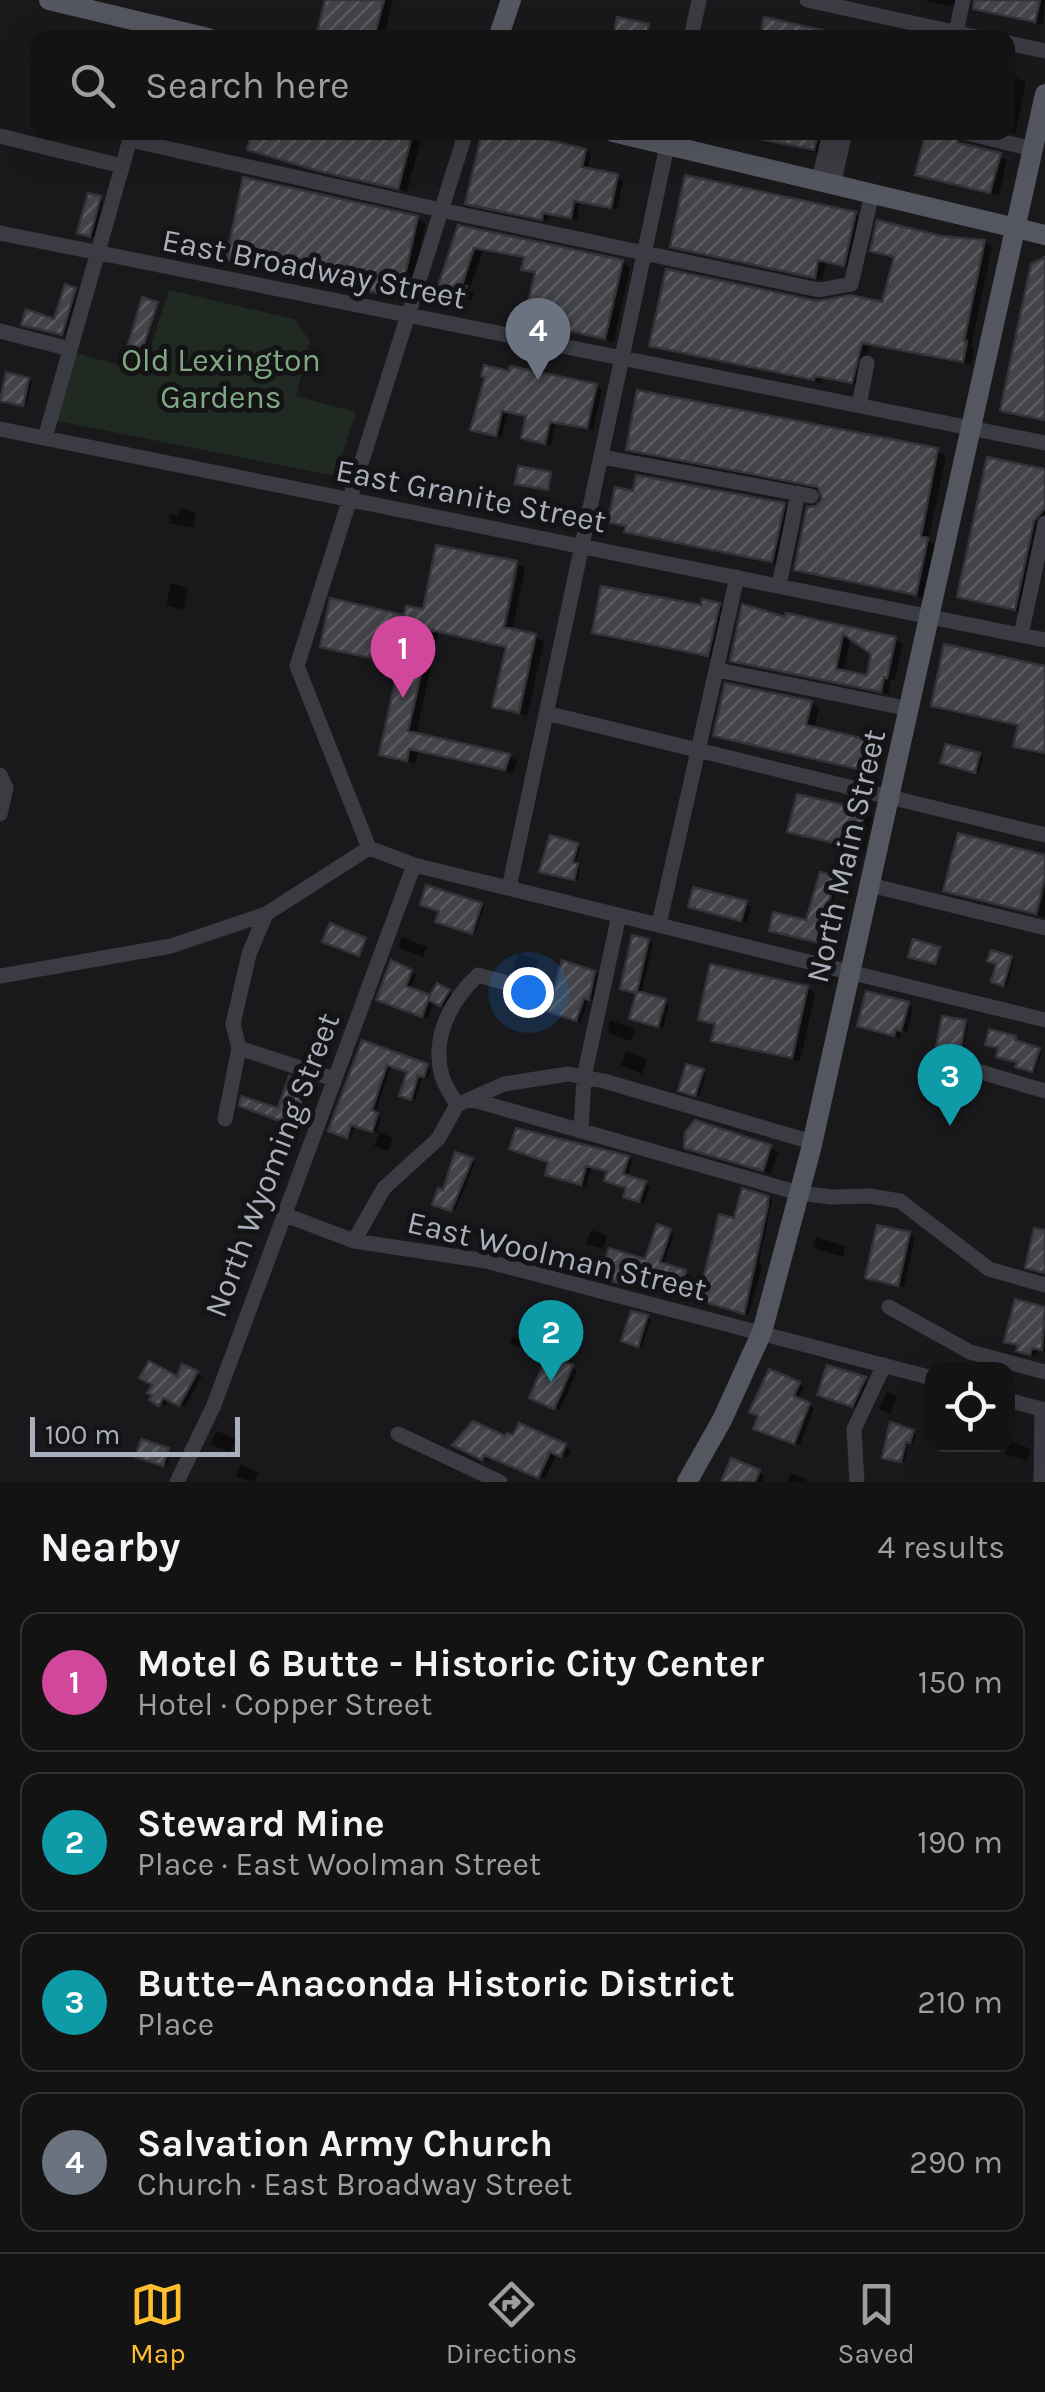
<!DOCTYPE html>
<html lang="en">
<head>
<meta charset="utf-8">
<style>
	body { margin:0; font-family:Karla,sans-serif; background:#202022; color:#f1f3f6 }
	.controls { position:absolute; right:30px; bottom:30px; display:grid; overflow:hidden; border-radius:20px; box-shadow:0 10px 40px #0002 }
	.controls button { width:90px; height:90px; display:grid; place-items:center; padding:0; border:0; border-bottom:2px solid #323234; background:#131314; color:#f1f3f6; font:50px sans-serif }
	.scale { position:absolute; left:30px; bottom:25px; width:210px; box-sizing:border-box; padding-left:10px; border:5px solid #aaafbc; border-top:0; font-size:28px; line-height:35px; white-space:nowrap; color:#aaafbc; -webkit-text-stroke:8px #141416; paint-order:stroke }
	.you { position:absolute; left:528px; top:992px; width:35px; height:35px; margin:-25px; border:8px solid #fff; border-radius:50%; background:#1a73e8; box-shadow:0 0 0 15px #1a73e833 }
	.badge { display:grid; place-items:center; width:65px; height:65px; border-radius:50%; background:#ffbe2d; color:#fff; font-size:32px; font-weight:700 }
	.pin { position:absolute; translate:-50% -82px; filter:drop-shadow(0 2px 5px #0008) }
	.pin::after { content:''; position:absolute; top:52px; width:35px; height:30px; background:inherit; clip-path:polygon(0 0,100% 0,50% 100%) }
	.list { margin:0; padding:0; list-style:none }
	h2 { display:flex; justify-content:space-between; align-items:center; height:130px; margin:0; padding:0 40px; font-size:42px }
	h2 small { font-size:32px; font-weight:400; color:#9d9ea0 }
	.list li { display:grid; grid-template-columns:65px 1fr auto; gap:30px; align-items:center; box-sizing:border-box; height:140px; margin:0 20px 20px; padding:0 20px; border:2px solid #323234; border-radius:20px }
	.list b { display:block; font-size:38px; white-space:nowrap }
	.list p { margin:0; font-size:32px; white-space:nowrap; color:#9d9ea0 }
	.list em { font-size:32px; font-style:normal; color:#9d9ea0 }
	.icon { flex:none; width:55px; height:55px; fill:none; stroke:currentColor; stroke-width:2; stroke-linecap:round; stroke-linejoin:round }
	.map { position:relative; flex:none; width:1045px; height:1482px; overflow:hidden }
	.search { position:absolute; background:#131314; box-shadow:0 10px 40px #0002; left:30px; right:30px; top:30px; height:110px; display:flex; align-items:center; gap:25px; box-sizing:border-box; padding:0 35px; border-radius:20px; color:#9d9ea0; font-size:38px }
	.sheet { height:770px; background:#131314 }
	nav { display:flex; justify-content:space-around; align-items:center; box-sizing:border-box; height:140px; border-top:2px solid #323234; background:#131314; font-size:28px; color:#9d9ea0 }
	nav a { display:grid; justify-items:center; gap:5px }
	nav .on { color:#ffbe2d }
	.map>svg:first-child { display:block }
</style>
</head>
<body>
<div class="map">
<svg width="1045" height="1482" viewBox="0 0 1045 1482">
	<defs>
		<pattern id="building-hatch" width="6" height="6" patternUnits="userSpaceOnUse" patternTransform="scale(2.5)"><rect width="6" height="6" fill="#434448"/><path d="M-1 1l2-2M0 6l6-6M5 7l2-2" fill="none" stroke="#5b5c60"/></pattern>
	</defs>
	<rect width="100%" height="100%" fill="#19191b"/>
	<path fill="#202a22" d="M169 290 294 319 310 341 296 396 356 412 335 476 57 421 76 353 143 372Z"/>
	<path fill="#0007" fill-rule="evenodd" d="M328 0H393L384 38H331L319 32Z
		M923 0H961L959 8Z
		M976 0H1045L1043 25 983 12 975 7Z
		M728 31 757 38H724Z
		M1008 75 1026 82 1015 134 1008 132Z
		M315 132H423L407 192 258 153Z
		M733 132H818L817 136 825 141 822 153H816Z
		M950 132H961L960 143 964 146 1007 160 999 196 918 174Z
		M585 151 591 154 588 170 623 180 617 210 580 202 577 220 549 214 548 221 474 206Z
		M245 180 418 219 426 224 408 300 237 263 229 258Z
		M100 199 103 201 94 237 83 234Z
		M855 214 862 218 851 268 826 262 822 280 673 246Z
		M460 228 622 262 630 267 614 342 536 325 527 320 537 274 524 268 526 259 483 251 469 291 474 293 471 301 449 293Z
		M940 238 984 242 992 247 971 347 974 348 971 365 869 345 860 386 822 379 821 383 659 349 652 345 817 304H884L896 258 873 249Z
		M67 287 78 291 65 335 27 325 56 322Z
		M157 304 159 305 142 359 128 354Z
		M488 377 596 386 602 390 593 430 555 423 551 445 524 437 528 417 508 412 502 437 479 432Z
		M28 380 32 382 26 406 6 402Z
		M629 449 937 451 946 456 928 541 935 545 924 598 805 573 797 569 823 504 822 490 637 454Z
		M1045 471V520L1023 613 968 601 959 596Z
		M784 505 792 510 780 565 635 535 628 528 610 521Z
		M180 508 196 513 193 528 169 523 171 514 178 516Z
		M519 565 525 568 512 631 544 641 527 716 495 706 508 648 439 632 416 735 509 756 517 761 513 773 418 752 415 764 382 753 401 666 331 650 323 645 332 601 504 640Z
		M171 583 188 588 183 610 166 605Z
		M719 605 727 610 716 659 603 637 595 632Z
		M787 620 895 639 903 644 895 680 891 679 888 694 740 664 733 660ZM851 637 874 652 869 678 843 673Z
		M1045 669V754L1016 745 1020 726 941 710 933 705Z
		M811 703 819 708 814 729 885 749 879 775 724 739 716 734Z
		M979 756 983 757 979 773 947 764Z
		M864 813 872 817 864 851 790 830Z
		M577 845 580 847 576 864 580 867 578 880 545 872Z
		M1045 858 1033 914 946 890Z
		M821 874 840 880 821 943 776 932 808 923Z
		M1045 888V913L1044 917 1038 915Z
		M746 904 751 907 747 922 696 909Z
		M481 906 484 907 475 934 442 923Z
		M402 937 427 947 423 957 398 947Z
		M648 941 653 944 641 995 669 1005 663 1028 637 1020 639 993 627 991Z
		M518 953 538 960 533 976 513 969Z
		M1011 958 1014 960 1007 986 997 983Z
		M392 963 416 975 410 991 431 999 438 986 454 995 447 1007 434 1001 428 1018 384 1002Z
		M594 973 600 976 594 1000 589 998 581 1022 556 1013Z
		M807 988 815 993 800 1061 723 1044 714 1040 717 1026 701 1019Z
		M908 1004 913 1008 907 1032 902 1031 900 1038 860 1025Z
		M610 1020 635 1029 631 1041 608 1033Z
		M965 1022 968 1024 963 1053 942 1049Z
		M1015 1038 1017 1043 1042 1052 1035 1072 1021 1068 1019 1062 1001 1048Z
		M364 1043 431 1069 428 1078 423 1076 415 1100 406 1097 409 1072 391 1066 375 1114 381 1118 377 1131 393 1138 388 1151 374 1146 379 1133 355 1125 351 1138 335 1132Z
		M626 1051 647 1059 642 1074 621 1065Z
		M703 1071 706 1073 699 1096 684 1091Z
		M312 1086 316 1088 313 1095 308 1093 297 1125 245 1107 280 1111Z
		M686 1147H770L778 1152 771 1174Z
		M628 1158 633 1161 627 1178 650 1186 644 1203 631 1198 629 1188 610 1172 592 1166 586 1186 553 1177 551 1162Z
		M472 1160 475 1162 455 1211 438 1206 444 1193Z
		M767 1198 772 1201 759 1262 762 1264 760 1275 749 1315 707 1302 735 1221Z
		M591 1230 607 1236 603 1249 586 1244Z
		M670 1231 674 1234 663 1266 690 1275 688 1287 629 1265 623 1284 607 1278 610 1251 647 1262Z
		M909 1235 915 1238 904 1287 868 1277Z
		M816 1237 845 1246 843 1257 813 1248Z
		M1016 1302 1045 1309V1351L1038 1350 1036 1356 1025 1354Z
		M632 1314 651 1319 642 1347 627 1342Z
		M512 1336 532 1343 529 1351 510 1344Z
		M572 1367 577 1371 560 1410 538 1400Z
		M183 1368 202 1376 185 1407 169 1399 165 1406 152 1400 155 1384 178 1380Z
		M865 1380 870 1383 859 1408 826 1397Z
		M799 1384 804 1387 798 1400 814 1408 800 1445 761 1431Z
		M887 1392 897 1396 891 1414 879 1409Z
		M520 1426 571 1450 567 1458 557 1453 545 1479 491 1456 488 1461 456 1445 514 1439Z
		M217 1431 236 1439 230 1452 210 1444Z
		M913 1432 916 1434 913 1443 909 1442 904 1462 888 1458Z
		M1009 1441 1031 1449 1027 1461 1005 1454Z
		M168 1451 171 1452 167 1466 141 1457Z
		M240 1465 258 1472 254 1482 236 1477Z
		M759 1472 764 1476 762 1482H724Z
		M790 1473 805 1478 807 1482H787Z"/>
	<path fill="url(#building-hatch)" stroke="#333338" stroke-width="2.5" fill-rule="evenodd" d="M325 0H384L374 38H334L317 33Z
		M974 0H1040L1035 22 973 9Z
		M617 17 649 24 646 38H613Z
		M764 17 834 33V38H760Z
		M252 132H413L398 189 322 172 247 150Z
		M482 132H516L586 149 582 167 618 174 611 208 574 201 571 218 543 213 542 220 465 204Z
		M751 132H813L818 134 814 150 750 137Z
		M926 132H952L959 143 1001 153 990 193 915 175Z
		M685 175 856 212 844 266 818 260 815 278 670 247Z
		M243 177 418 216 400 298 226 260Z
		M88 193 101 196 90 237 77 233Z
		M877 220 941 236 985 240 964 341H967L963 362 862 343 852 383 814 376V380L649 346 666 269 817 301 851 295 882 302 894 257 870 251Z
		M458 225 623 260 605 339 524 321 535 272 521 270 524 257 474 248 462 285 467 286 463 299 437 289Z
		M1045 257V420L1000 411 1031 264Z
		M65 284 76 288 62 335 21 325 26 309 54 319Z
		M142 297 158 302 139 360 125 355Z
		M484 365 509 371 510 366 597 384 587 428 550 422 545 444 521 438 526 416 502 411 496 436 470 430 485 377 481 376Z
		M6 372 29 378 23 406 0 401Z
		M637 390 938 448 921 536 928 538 916 595 794 570 807 507 816 506 822 499 818 487 626 450Z
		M987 457 1045 469V508L1034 521 1015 610 957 597Z
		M518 466 551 472 548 490 515 484Z
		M636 475 785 503 772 562 624 532 626 526 608 522 615 487 633 491Z
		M436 545 517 561 504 627 536 634 519 713 492 707 506 647 431 630 408 731 510 754 505 770 409 749 407 761 379 755 399 664 320 647 330 598 404 615 406 606 423 609Z
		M601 586 701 605 702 599 720 603 708 656 592 633Z
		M742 604 785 617 786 613 896 637 887 678 884 677 881 692 730 661ZM843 634 871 654 867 675 836 669Z
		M944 644 1045 666V753L1013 747 1018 725 931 706Z
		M725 683 812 701 806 725 878 742 871 772 713 736Z
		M946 744 980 753 975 773 940 763Z
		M797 794 865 810 856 848 787 832Z
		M958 833 1045 855V877L1036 914 943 891Z
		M550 835 578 843 573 862 578 863 574 880 539 872Z
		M820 872 837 876 816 942 769 931 773 912 806 920Z
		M426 885 482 903 472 934 435 922 439 911 420 905Z
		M693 887 747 901 741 921 688 907Z
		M330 923 366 938 359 956 322 942Z
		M632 935 649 939 637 991 666 999 658 1027 629 1019 636 993 620 989Z
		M913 939 940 947 935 964 908 957Z
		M991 950 1012 956 1003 986 991 982 996 964 987 961Z
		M391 960 412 970 406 986 430 995 428 999 437 983 450 990 440 1006 428 1000 422 1017 376 1000Z
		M562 960 595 971 589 1000 584 998 576 1021 548 1012Z
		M710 964 808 986 792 1058 711 1041 715 1024 698 1020Z
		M866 991 909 1002 901 1031 896 1029 894 1036 857 1026Z
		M942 1016 966 1020 960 1053 936 1048Z
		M989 1029 1016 1036 1015 1040 1040 1048 1032 1072 1015 1067 1017 1062 996 1057 998 1048 985 1045Z
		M362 1040 428 1064 424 1077 418 1076 411 1100 399 1096 407 1072 387 1065 372 1110 378 1113 372 1132 351 1125 347 1138 328 1131Z
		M686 1064 704 1069 695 1096 678 1091Z
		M289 1076 313 1084 310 1095 304 1093 294 1126 239 1106 241 1096 278 1108Z
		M695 1120 771 1145 763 1171 684 1148 685 1132Z
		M516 1128 629 1156 623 1174 646 1181 639 1202 623 1197 626 1188 604 1181 607 1171 586 1166 581 1185 545 1175 548 1162 509 1149Z
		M455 1152 473 1158 451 1211 432 1205 438 1188 443 1190Z
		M742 1188 768 1196V1205L744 1314 698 1300 719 1214 734 1218Z
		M657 1224 671 1229 660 1262 686 1270 683 1287 624 1264 618 1283 599 1277 609 1248 645 1259Z
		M877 1225 910 1232 898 1286 865 1278Z
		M1034 1228 1045 1230V1273L1025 1268Z
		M1015 1299 1045 1307 1042 1350 1032 1348 1030 1355 1016 1351 1018 1345 1004 1342Z
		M631 1311 648 1315 638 1347 621 1341Z
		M547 1356 573 1365 554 1409 529 1398Z
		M149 1361 177 1376 182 1364 198 1371 179 1406 163 1398 159 1406 149 1400 152 1395 147 1393 152 1385 139 1378Z
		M827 1365 866 1377 852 1407 817 1395Z
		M769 1369 800 1382 794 1396 810 1403 794 1444 753 1429 758 1416 749 1412Z
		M473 1421 505 1436 507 1433 513 1435 519 1423 566 1444 561 1457 550 1452 538 1478 484 1455 482 1460 452 1445Z
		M890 1422 914 1430 910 1443 906 1442 901 1462 882 1458Z
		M141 1439 169 1448 163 1466 135 1457Z
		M731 1458 760 1470 755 1482H721Z"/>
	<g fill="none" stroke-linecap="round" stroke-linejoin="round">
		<path stroke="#3b3c43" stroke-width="15" d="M807 0 981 38
			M956 32 963 0
			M691 38 699 0
			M1008 43 1045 51
			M466 132 297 666 369 848 414 865 1045 1020
			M963 132 1032 149
			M0 136 122 166
			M130 140 441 210 819 290 851 284 872 194
			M819 181 830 132
			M833 185 845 132
			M0 233 1045 443
			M0 331 70 349
			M859 406 867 363
			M0 429 1045 640
			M45 438 132 132
			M602 457 811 496
			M779 586 798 493
			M1021 635 1045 523
			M718 670 910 709
			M546 713 1045 835
			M0 775 6 788 0 814
			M870 885 1045 928
			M509 888 670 132
			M266 914 249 954 233 1024 239 1048 334 1079
			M659 924 737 577
			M0 976 171 946 266 914 369 848
			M967 1068 1045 1091
			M470 1099 799 1193 831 1197 870 1196 900 1201 989 1269 1045 1285
			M457 1105C452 1096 445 1086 442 1076 431 1038 451 1000 478 975L525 988
			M225 1119 239 1048
			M581 1131 584 1077 619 915
			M283 1214 354 1241 486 1261 932 1378
			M354 1241 384 1188 438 1139 457 1105 504 1084 568 1074 604 1081 812 1142
			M889 1307 970 1352 1045 1372
			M1008 1400 1045 1410
			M398 1434 500 1482
			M177 1482 214 1405 414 865
			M857 1482 854 1429 884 1365
			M1041 1482 1042 1409"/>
		<path stroke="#555760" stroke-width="20" d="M49 0 208 38
			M498 38 511 0
			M613 132 1045 235
			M687 1482 722 1420 762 1332 811 1149 1045 94"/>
	</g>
	<g text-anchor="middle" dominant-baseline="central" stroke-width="10" stroke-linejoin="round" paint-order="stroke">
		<g font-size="32" fill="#aaafbc" stroke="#141416">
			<text transform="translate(314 269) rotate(11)">East Broadway Street</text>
			<text transform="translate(471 496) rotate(11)">East Granite Street</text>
			<text transform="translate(846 856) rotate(-77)">North Main Street</text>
			<text transform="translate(272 1165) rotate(-69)">North Wyoming Street</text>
			<text transform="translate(557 1256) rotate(13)">East Woolman Street</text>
		</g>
		<g font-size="32" fill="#80a883" stroke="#141416">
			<text x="221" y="360">Old Lexington<tspan x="221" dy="37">Gardens</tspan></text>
		</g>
	</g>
</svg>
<div class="controls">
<button><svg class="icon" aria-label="locate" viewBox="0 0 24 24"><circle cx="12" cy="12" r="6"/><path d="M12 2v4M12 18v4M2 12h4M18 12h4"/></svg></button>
</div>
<div class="scale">100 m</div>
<div class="you"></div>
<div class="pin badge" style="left:403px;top:698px;background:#d1479c">1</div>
<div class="pin badge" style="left:551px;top:1382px;background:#0f9aa8">2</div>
<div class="pin badge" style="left:950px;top:1126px;background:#0f9aa8">3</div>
<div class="pin badge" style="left:538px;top:380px;background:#6b7280">4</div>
<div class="search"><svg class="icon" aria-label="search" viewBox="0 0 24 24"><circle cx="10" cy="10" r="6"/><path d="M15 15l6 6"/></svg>Search here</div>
</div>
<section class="sheet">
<h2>Nearby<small>4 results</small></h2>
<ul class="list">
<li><span class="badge" style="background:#d1479c">1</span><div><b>Motel 6 Butte - Historic City Center</b><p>Hotel · Copper Street</p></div><em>150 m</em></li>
<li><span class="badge" style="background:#0f9aa8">2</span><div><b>Steward Mine</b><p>Place · East Woolman Street</p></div><em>190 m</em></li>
<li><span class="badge" style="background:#0f9aa8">3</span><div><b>Butte–Anaconda Historic District</b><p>Place</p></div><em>210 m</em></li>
<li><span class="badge" style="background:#6b7280">4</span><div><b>Salvation Army Church</b><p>Church · East Broadway Street</p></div><em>290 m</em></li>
</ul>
</section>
<nav>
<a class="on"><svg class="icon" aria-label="map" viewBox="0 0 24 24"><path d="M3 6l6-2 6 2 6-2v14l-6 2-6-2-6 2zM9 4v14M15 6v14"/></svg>Map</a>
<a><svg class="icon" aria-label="directions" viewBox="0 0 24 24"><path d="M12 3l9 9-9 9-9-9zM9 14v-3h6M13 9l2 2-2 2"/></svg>Directions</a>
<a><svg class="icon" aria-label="saved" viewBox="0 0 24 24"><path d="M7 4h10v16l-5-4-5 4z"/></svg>Saved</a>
</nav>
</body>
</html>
